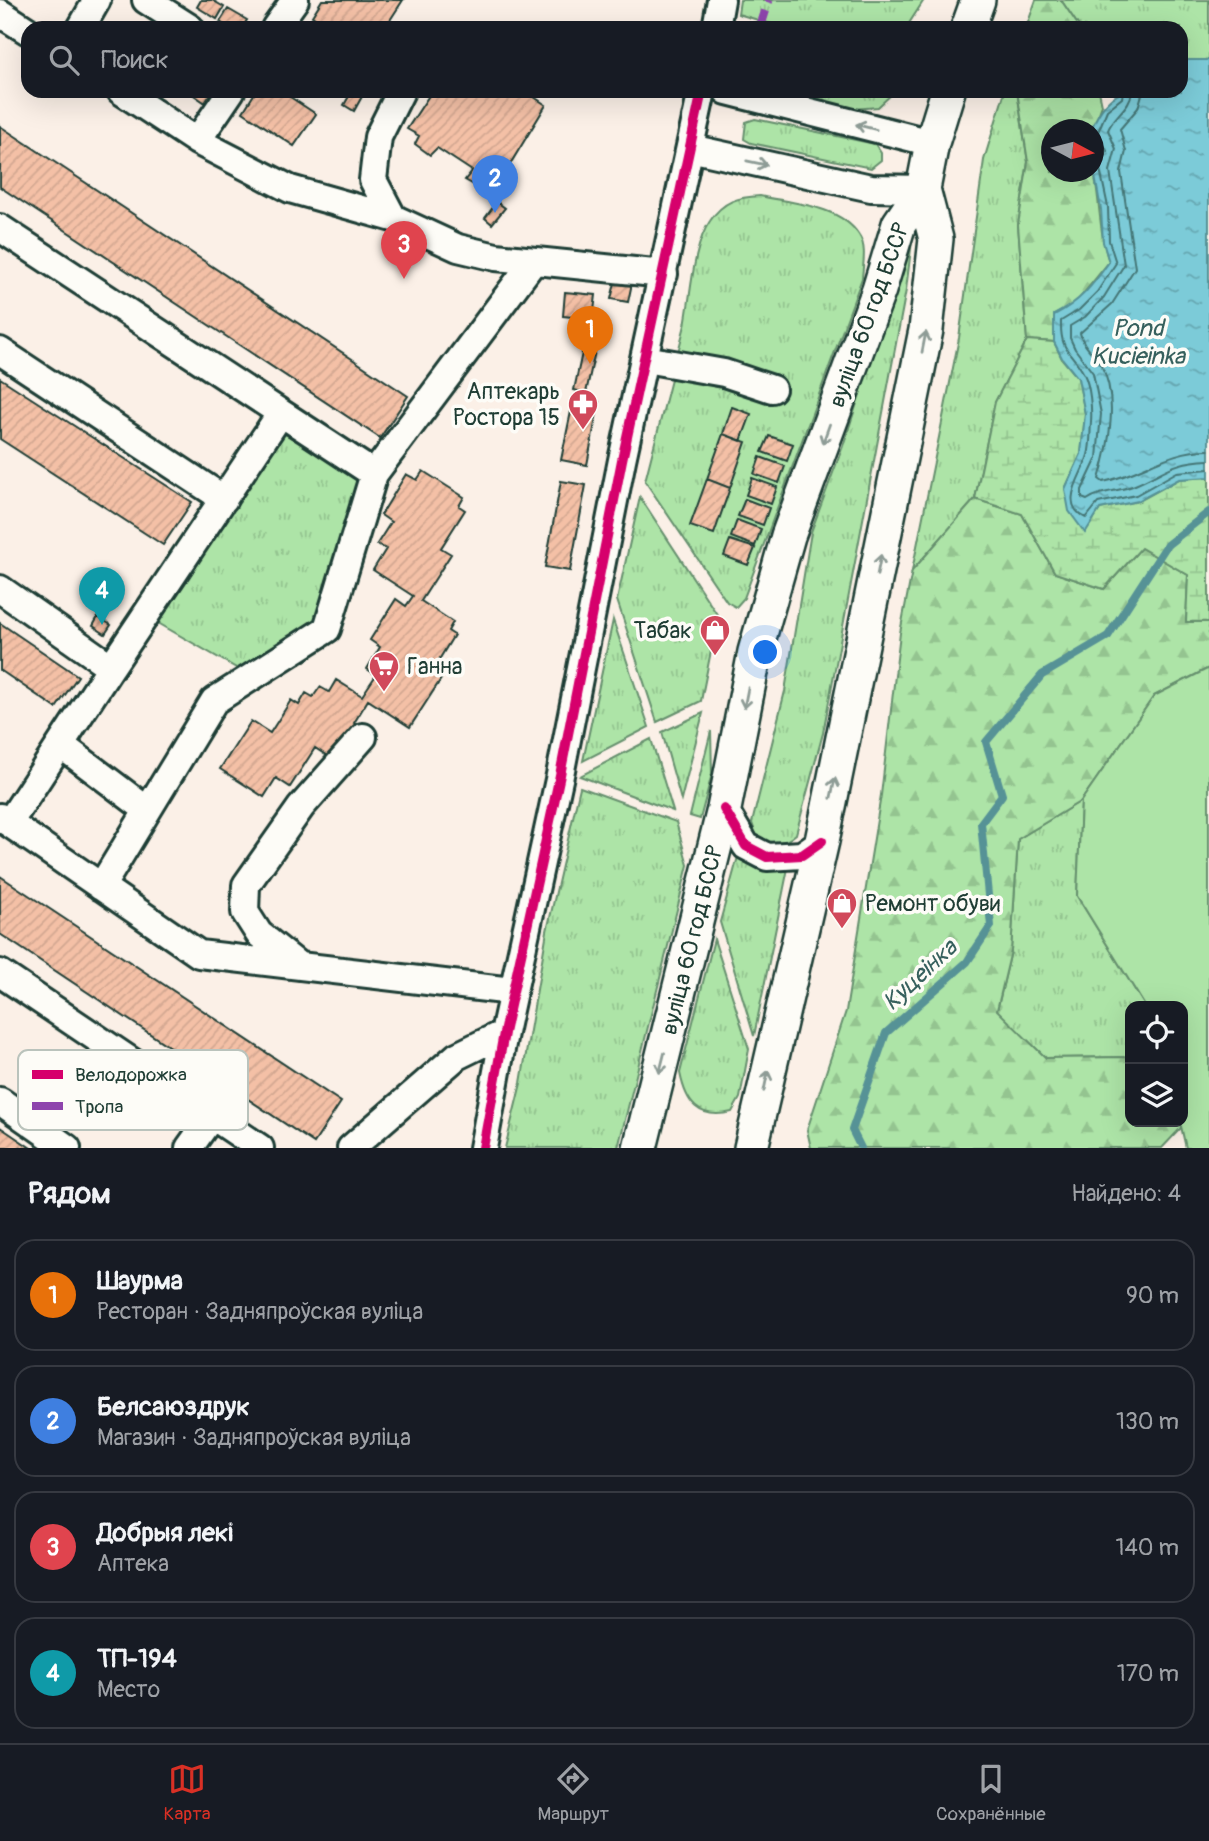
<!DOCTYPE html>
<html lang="ru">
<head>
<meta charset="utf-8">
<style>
	body { margin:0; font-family:Pangolin,sans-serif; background:#242831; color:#f1f3f6 }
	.controls { position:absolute; right:21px; bottom:21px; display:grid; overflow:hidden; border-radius:14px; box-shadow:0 7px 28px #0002 }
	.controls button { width:63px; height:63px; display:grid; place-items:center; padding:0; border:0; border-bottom:2px solid #363941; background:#171b24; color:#f1f3f6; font:35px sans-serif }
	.compass { position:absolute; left:1041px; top:119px; width:63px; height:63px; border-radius:50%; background:#171b24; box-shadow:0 7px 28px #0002; rotate:97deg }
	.you { position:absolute; left:766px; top:653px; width:24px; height:24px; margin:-18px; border:5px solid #fff; border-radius:50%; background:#1a73e8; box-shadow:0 0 0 10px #1a73e833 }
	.badge { display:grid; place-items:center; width:46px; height:46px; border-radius:50%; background:#d93025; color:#fff; font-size:23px; font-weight:700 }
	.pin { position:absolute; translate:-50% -58px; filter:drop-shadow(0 2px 4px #0008) }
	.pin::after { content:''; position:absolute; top:37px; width:24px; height:21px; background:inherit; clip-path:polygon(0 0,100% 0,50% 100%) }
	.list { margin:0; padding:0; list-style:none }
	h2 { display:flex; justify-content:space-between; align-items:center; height:91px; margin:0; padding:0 28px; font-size:30px }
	h2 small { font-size:23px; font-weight:400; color:#9ea1a6 }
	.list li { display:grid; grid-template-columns:46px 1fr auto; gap:21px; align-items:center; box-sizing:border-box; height:112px; margin:0 14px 14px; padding:0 14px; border:2px solid #363941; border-radius:21px }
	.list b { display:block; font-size:26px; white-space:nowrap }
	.list p { margin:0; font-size:23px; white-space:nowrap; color:#9ea1a6 }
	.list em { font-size:23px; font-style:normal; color:#9ea1a6 }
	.icon { flex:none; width:38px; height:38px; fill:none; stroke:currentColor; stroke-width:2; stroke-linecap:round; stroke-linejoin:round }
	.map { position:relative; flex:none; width:1209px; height:1148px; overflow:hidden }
	.search { position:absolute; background:#171b24; box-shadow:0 7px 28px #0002; left:21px; right:21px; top:21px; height:77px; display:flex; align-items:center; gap:18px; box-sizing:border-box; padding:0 24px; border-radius:21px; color:#9ea1a6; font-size:26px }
	.sheet { height:595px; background:#171b24 }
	nav { display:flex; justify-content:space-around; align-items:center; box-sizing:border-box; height:98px; border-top:2px solid #363941; background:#171b24; font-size:19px; color:#9ea1a6 }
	nav a { display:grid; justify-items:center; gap:4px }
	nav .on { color:#d93025 }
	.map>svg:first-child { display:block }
</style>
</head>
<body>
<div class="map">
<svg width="1209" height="1148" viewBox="0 0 1209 1148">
	<defs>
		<pattern id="grass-tufts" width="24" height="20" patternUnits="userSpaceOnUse" patternTransform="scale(1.75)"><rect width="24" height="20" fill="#ade4a7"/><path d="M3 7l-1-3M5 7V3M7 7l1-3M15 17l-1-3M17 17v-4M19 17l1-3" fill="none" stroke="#94c490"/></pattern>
		<pattern id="forest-firs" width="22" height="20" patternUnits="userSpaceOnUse" patternTransform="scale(1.75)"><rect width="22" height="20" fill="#ade4a7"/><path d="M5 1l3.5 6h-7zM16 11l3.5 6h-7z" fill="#94c490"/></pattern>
		<pattern id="wetland-marsh" width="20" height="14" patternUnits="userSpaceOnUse" patternTransform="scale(1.75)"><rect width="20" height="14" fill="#ade4a7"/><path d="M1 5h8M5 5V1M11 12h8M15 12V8" fill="none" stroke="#94c490"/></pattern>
		<pattern id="water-ripples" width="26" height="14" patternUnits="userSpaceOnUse" patternTransform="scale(1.75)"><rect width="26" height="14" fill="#7ccbd8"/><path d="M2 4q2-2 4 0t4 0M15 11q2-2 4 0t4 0" fill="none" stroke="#65a6b0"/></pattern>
		<pattern id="building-hatch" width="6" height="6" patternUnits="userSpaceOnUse" patternTransform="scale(1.75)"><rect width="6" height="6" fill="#f4c0a6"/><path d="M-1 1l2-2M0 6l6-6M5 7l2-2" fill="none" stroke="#d1a690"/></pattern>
	</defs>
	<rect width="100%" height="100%" fill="#fbf0e7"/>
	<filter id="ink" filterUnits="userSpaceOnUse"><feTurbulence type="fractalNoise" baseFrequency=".0143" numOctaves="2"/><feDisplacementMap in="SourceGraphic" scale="14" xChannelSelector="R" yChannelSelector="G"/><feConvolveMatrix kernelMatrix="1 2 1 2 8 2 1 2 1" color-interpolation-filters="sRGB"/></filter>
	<g filter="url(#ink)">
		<path fill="url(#grass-tufts)" stroke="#66906e" stroke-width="2" d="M740 0H924L906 28H785L738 14Z
			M1061 0H1209V60L1181 62V28H1080Z
			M771 91H891L893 93 878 107 840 110Z
			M1005 91H1017L1028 162 1018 225 1027 340 995 402 975 499 912 571 959 338 984 160Z
			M755 119 875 144 881 153V160L871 168 751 143 744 139 746 122Z
			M760 196C791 203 840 205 859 235 867 247 863 264 862 278L744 598 736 607 727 602 645 481C658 429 672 377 685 325 691 295 693 245 710 221 723 201 738 197 760 196Z
			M913 232 906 290 823 733 796 834C782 846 773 846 757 837L752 823 785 691 811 532 843 446Z
			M283 433 371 484 327 629 252 677 146 616Z
			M640 497 718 616 701 701 657 722 617 600Z
			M613 620 649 727 583 761Z
			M703 713 681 800 662 732Z
			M711 731 712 774 700 819 690 816Z
			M651 739 673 811 580 776Z
			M580 787 676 822 688 865 618 1148H505L521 1083 547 931Z
			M1081 801 1077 896 1145 1006H1130V1057L1046 1058 997 1011 1011 951 1018 839Z
			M739 853C754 866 768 872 788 868L754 1036 720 922Z
			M714 939 749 1049 740 1098 732 1112C698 1120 686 1103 680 1073Z"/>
		<path fill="url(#forest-firs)" stroke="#66906e" stroke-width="2" d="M1036 0H1061L1080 28H1026Z
			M1017 91H1099L1102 105 1093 129 1052 130V172L1094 171C1100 201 1099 233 1109 262L1075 304 1054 315V342L1027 340 1018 225 1028 162Z
			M975 499 1022 514 1055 573 1104 589 1141 548 1188 575 1186 621 1209 622V668L1154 696 1081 801 1018 839 1011 951 997 1010 1046 1058 1130 1057V1122H1180L1181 1128 1162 1148H811L807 1130 846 1011 881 795 900 633 912 571Z"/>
		<path fill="url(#wetland-marsh)" stroke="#66906e" stroke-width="2" d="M1027 340 1054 342 1062 359 1078 378 1085 414 1081 454 1065 489 1085 532 1100 509 1139 501 1179 479 1209 477V622H1186L1188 575 1141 548 1104 589 1055 573 1022 514 975 499 995 402Z"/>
		<path fill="#ade4a7" stroke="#66906e" stroke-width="2" d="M1209 668V1148H1186L1180 1122H1183V1006H1145L1077 896 1081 801 1154 696Z"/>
		<path fill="url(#water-ripples)" stroke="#579296" stroke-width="2" d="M1188 60H1209V477L1179 479 1138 501 1100 509 1085 533 1069 511 1065 489 1081 454 1085 414 1078 378 1062 358 1054 342V315C1080 302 1093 285 1109 262L1103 242 1101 209 1094 171 1100 152 1092 127C1113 79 1136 91 1181 91V62Z"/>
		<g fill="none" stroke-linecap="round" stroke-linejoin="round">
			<path stroke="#447676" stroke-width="2" d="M1123 91 1122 98 1107 110 1098 132 1107 151 1100 169 1108 207 1109 241 1116 263 1097 292 1079 310 1061 321C1060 352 1071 350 1084 374 1090 386 1092 409 1091 422 1090 433 1091 445 1088 455 1083 475 1057 504 1086 518L1098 503 1136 495 1177 472 1209 469
				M1132 91C1131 107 1114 115 1108 130L1116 149 1110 171 1124 265 1104 297 1085 317 1070 326V338L1075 349 1093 373 1101 414 1097 458 1082 490V498L1087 500C1101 490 1119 492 1135 485 1165 472 1173 461 1209 460
				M1143 91 1138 108 1120 129 1126 151 1121 172 1135 268 1112 304 1080 333C1083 347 1094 353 1101 365 1119 397 1109 447 1099 479L1103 482C1143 474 1166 450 1209 450"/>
			<path stroke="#579296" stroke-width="8" d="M861 1148 852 1130 886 1033 967 962 991 926 981 823 1002 795 986 742 1042 675 1108 636 1167 545 1209 512"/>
		</g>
		<path fill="url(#building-hatch)" stroke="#1f3d34" stroke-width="2" d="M201 0H212L224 7 217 19 197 7Z
			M322 0H403L385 28 367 25 366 28H330L312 16Z
			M228 9 247 20 242 28H229L220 22Z
			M188 91H215L207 104Z
			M256 91H281L316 114 294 146 243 112Z
			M352 91H365L354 111 344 105Z
			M432 91H525L546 105 498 184 481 189 465 180 472 171 437 148 430 155 415 144 419 136 407 129Z
			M0 126 408 396 380 438 0 187Z
			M497 202 505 208 492 224 485 218Z
			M616 279 632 283 628 302 611 299Z
			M565 292 596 295 593 319 563 316Z
			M585 339 597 342 586 393 574 390Z
			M0 378 192 502 163 545 0 439Z
			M574 397 599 402 587 465 561 460Z
			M732 407 751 414 741 441 723 434Z
			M723 434 746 442 730 488 707 479Z
			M769 436 793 444 787 461 762 452Z
			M760 457 785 466 779 483 754 474Z
			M423 471 464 497 459 506 465 510 441 548 451 554 421 601 453 622 448 631 454 635 431 673 441 679 410 727 368 700 354 723 357 725 335 761 315 748 290 787 276 778 264 797 220 769 251 721 270 733 291 700 299 705 306 693 313 697 320 687 329 692 336 680 362 696 376 675 367 669 380 647 370 640 396 599 406 606 413 596 373 570 386 549 377 544 391 522 381 515 406 474 417 480Z
			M752 478 777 487 771 504 746 495Z
			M707 479 730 488 714 534 690 526Z
			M561 481 586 485 570 571 545 567Z
			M745 499 769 508 763 525 738 516Z
			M737 520 761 529 755 546 731 537Z
			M730 540 755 548 748 565 724 556Z
			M98 617 111 625 105 634 93 626Z
			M0 623 78 676 56 708 0 670Z
			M0 876 341 1102 314 1143 0 934Z
			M0 1127 31 1148H0Z"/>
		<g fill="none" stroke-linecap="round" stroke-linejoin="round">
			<g stroke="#1f3d34" stroke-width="32">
				<path id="minor" d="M146 0 190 28
					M0 13 28 31
					M81 28 97 0
					M275 28 295 0
					M716 28 721 0
					M121 91 197 141 290 189 393 218 458 248 496 257 664 274
					M727 91 932 143
					M197 141 231 91
					M690 148 871 188 923 189
					M393 218 373 180 378 137 401 91
					M0 228 281 413
					M0 351 224 499
					M645 359 724 373 772 389
					M0 589 111 667 9 823
					M111 667 281 413 374 474 533 262
					M61 745 147 810
					M724 809 746 846 767 857 802 855 822 841
					M0 817 199 954 512 991
					M101 887 214 701 327 629 374 474
					M299 966 259 934 245 912 246 885 301 807 363 737
					M0 973 260 1148
					M0 1101 67 1148
					M189 1148 212 1116
					M351 1148 457 1056 504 1033
					M483 1148 504 1033 560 775 622 460 702 91"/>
			</g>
			<g stroke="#1f3d34" stroke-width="38">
				<path id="major" d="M968 28 978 0
					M640 1148 724 809 755 652 788 536 879 290 899 224 923 189 932 143 948 91
					M751 1148 822 841 926 330 936 239 923 189"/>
			</g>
			<use href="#minor" stroke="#fdfcf7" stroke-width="26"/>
			<use href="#major" stroke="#fdfcf7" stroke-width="33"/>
			<path stroke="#8e44ad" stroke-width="9" stroke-dasharray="18 9" stroke-linecap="butt" d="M760 28 769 0"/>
			<g stroke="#fdfcf7" stroke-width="15">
				<path id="cycleway" d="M724 809 746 846 767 857 802 855 822 841
					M483 1148 504 1033 560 775 622 460 702 91"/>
			</g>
			<use href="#cycleway" stroke="#d6006c" stroke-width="10"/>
		</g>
		<defs><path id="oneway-shaft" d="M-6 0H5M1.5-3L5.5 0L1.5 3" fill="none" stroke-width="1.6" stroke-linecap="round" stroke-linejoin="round" transform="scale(1.75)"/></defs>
		<g stroke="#8e9c96">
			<use href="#oneway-shaft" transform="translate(866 127) rotate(-166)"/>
			<use href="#oneway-shaft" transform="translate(757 163) rotate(12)"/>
			<use href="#oneway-shaft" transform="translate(924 342) rotate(-79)"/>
			<use href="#oneway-shaft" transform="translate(826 434) rotate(110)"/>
			<use href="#oneway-shaft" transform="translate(879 565) rotate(-79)"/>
			<use href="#oneway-shaft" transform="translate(746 698) rotate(101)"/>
			<use href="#oneway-shaft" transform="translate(833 788) rotate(-78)"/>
			<use href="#oneway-shaft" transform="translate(662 1063) rotate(104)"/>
			<use href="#oneway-shaft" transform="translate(766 1081) rotate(-78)"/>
		</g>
	</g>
	<defs>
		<g id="pharmacy-pin" transform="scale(1.575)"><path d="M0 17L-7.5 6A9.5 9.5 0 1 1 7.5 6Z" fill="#d1495b" stroke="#fdfcf7"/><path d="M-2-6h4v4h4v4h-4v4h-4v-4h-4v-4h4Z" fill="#fff"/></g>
		<g id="shop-pin" transform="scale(1.575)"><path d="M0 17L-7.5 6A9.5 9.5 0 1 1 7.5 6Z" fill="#d1495b" stroke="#fdfcf7"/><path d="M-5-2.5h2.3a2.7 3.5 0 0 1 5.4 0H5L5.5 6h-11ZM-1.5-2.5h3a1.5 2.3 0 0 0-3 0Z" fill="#fff"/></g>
		<g id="supermarket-pin" transform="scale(1.575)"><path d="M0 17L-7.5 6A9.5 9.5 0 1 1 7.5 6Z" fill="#d1495b" stroke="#fdfcf7"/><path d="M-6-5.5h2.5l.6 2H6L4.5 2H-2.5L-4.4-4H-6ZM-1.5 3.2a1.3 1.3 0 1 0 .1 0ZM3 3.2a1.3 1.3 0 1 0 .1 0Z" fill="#fff"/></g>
	</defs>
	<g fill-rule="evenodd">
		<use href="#pharmacy-pin" x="583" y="404"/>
		<use href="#shop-pin" x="715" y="630"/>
		<use href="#supermarket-pin" x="384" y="666"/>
		<use href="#shop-pin" x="842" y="903"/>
	</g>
	<g text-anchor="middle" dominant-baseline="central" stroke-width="7" stroke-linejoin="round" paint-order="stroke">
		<g font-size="23" fill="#1f3d34" stroke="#fdfcf7">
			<text transform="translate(869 315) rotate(-70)">вуліца 60 год БССР</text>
			<text transform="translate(692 940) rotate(-76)">вуліца 60 год БССР</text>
		</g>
		<g font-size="23" fill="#1f3d34" stroke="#fdfcf7" text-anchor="end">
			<text x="560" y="391">Аптекарь<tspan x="560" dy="26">Ростора 15</tspan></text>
			<text x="692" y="630">Табак</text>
			<text x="407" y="666" text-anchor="start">Ганна</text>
			<text x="865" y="903" text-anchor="start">Ремонт обуви</text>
		</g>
		<g font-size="24" font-style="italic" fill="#36605d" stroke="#fdfcf7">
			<text x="1138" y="328">Pond<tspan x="1138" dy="28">Kucieinka</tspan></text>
			<text transform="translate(920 975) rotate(-43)">Куцеінка</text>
		</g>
	</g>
	<rect x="18" y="1050" width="230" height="80" rx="10" fill="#fdfcf7" stroke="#bac3bc" stroke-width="2"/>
	<rect x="32" y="1070" width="31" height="9" fill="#d6006c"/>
	<rect x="32" y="1102" width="31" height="8" fill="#8e44ad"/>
	<g font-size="19" fill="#1f3d34">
		<text x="75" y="1081">Велодорожка</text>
		<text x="75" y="1113">Тропа</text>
	</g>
</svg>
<div class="controls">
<button><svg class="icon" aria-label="locate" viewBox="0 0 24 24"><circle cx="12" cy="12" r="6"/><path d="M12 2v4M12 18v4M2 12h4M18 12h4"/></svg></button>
<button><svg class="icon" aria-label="layers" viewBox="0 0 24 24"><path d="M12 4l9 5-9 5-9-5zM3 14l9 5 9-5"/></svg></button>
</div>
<svg class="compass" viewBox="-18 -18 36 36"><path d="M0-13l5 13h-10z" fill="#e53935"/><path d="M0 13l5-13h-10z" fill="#9ea1a6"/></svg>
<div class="you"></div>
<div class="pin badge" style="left:590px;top:364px;background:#e8710a">1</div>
<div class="pin badge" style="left:495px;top:213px;background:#3f7fe0">2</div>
<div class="pin badge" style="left:404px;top:279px;background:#e0444e">3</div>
<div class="pin badge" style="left:102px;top:625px;background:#0f9aa8">4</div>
<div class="search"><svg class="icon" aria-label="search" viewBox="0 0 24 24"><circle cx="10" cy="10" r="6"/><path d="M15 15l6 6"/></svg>Поиск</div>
</div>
<section class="sheet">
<h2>Рядом<small>Найдено: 4</small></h2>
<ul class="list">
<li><span class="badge" style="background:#e8710a">1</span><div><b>Шаурма</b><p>Ресторан · Задняпроўская вуліца</p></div><em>90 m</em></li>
<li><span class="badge" style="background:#3f7fe0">2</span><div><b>Белсаюздрук</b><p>Магазин · Задняпроўская вуліца</p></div><em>130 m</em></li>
<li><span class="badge" style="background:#e0444e">3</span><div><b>Добрыя лекі</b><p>Аптека</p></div><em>140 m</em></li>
<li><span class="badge" style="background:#0f9aa8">4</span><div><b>ТП-194</b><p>Место</p></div><em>170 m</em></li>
</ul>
</section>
<nav>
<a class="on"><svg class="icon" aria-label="map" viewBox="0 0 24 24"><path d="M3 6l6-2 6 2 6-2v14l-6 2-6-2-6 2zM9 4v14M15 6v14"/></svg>Карта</a>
<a><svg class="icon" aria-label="directions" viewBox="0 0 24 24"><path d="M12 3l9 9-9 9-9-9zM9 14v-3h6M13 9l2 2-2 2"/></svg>Маршрут</a>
<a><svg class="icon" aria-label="saved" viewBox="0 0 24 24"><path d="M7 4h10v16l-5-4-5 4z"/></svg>Сохранённые</a>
</nav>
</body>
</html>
